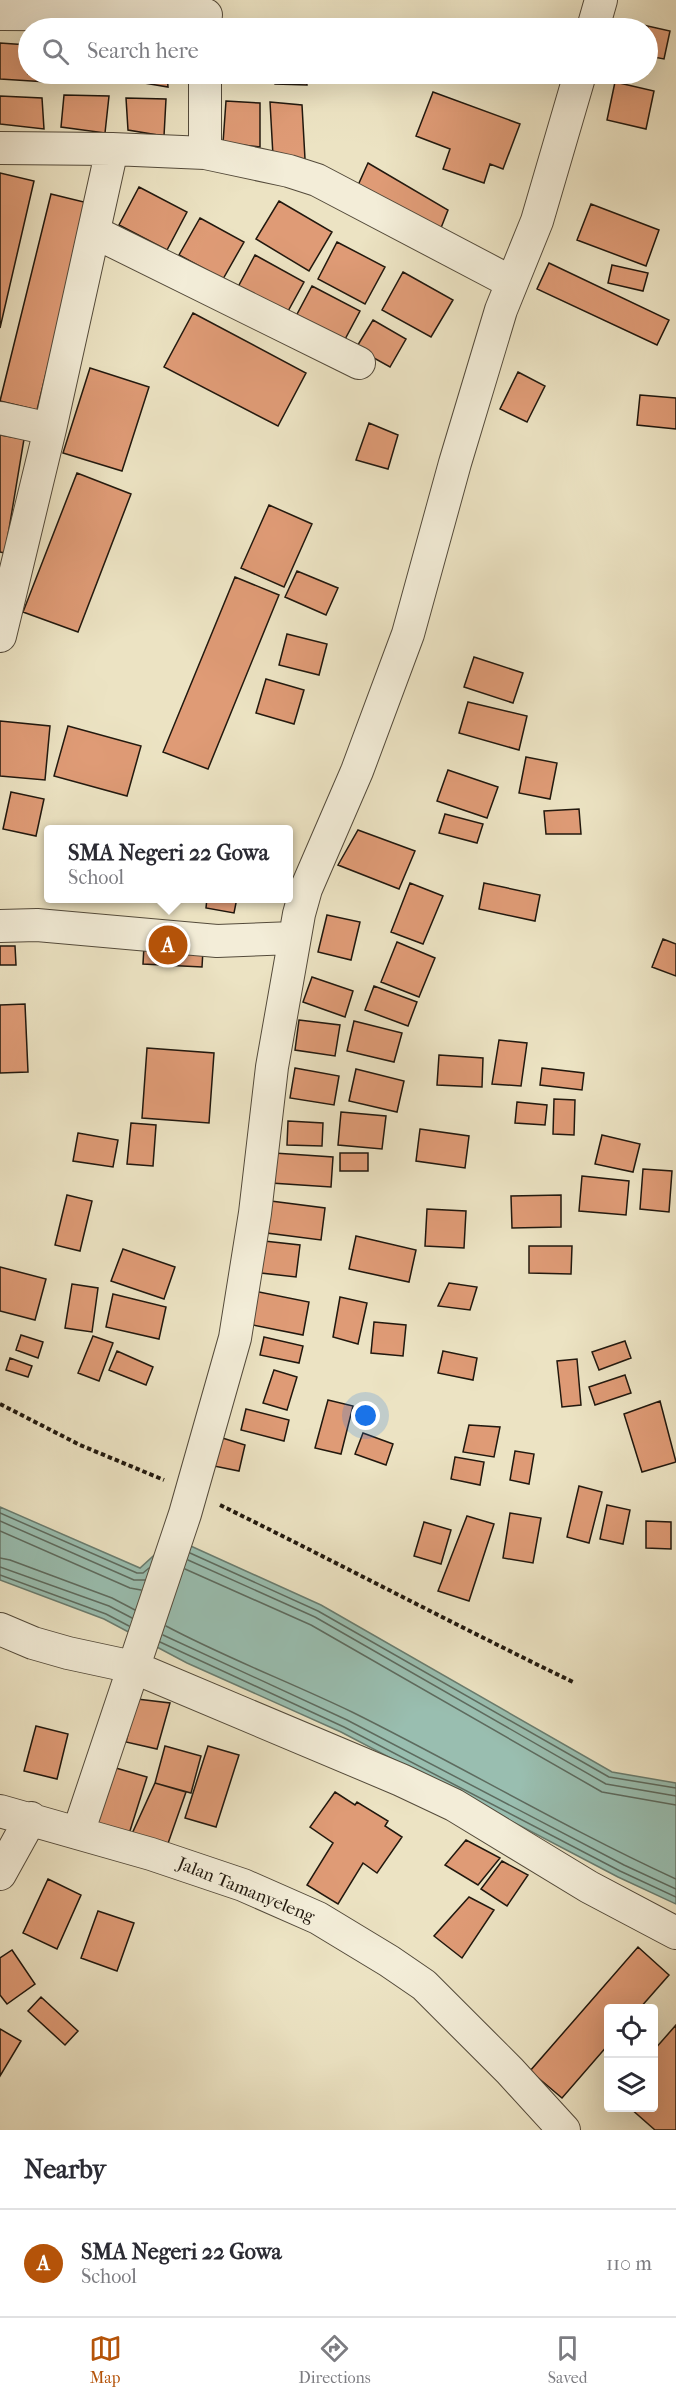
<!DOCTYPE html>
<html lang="en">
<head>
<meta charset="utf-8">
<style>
	body { margin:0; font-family:"IM FELL French Canon",serif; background:#f7f7f7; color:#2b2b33 }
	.controls { position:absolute; right:18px; bottom:18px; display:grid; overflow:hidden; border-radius:6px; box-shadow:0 6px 24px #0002 }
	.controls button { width:54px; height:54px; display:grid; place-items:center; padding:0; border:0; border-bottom:2px solid #e1e1e2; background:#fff; color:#2b2b33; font:30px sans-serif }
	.you { position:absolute; left:366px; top:1416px; width:21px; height:21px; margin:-15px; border:4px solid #fff; border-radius:50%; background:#1a73e8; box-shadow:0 0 0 9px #1a73e833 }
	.badge { display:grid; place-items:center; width:39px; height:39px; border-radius:50%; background:#b45309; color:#fff; font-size:20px; font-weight:700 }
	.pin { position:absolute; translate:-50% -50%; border:3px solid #fff; box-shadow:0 2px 6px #0006 }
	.popup { position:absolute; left:44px; top:825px; width:249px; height:78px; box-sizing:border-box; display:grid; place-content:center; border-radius:6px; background:#fff; filter:drop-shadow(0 2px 4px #0005); font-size:20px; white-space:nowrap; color:#7c7c81 }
	.popup b { font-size:22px; color:#2b2b33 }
	.popup::after { content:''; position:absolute; left:50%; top:100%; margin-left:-12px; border:12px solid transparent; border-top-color:#fff }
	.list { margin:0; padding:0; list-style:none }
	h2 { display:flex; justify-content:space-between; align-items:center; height:78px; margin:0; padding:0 24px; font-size:26px }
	h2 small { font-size:20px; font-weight:400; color:#7c7c81 }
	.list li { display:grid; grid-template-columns:39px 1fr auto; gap:18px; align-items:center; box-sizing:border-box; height:108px; padding:0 24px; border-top:2px solid #e1e1e2 }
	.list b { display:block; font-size:22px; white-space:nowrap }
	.list p { margin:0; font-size:20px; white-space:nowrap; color:#7c7c81 }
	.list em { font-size:20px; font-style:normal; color:#7c7c81 }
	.icon { flex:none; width:33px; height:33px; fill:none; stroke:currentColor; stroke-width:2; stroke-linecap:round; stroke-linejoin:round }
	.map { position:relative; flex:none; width:676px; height:2130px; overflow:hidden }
	.search { position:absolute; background:#fff; box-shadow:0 6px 24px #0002; left:18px; right:18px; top:18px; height:66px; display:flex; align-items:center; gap:15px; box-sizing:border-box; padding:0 21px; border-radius:33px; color:#7c7c81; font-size:22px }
	.sheet { height:186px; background:#fff }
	nav { display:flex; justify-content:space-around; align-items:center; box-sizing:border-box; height:84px; border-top:2px solid #e1e1e2; background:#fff; font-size:16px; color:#7c7c81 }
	nav a { display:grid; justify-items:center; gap:3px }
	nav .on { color:#b45309 }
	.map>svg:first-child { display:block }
</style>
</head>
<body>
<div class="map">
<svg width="676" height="2130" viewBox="0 0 676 2130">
	<rect width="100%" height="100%" fill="#ece3c3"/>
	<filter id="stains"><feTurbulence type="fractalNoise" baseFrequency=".00333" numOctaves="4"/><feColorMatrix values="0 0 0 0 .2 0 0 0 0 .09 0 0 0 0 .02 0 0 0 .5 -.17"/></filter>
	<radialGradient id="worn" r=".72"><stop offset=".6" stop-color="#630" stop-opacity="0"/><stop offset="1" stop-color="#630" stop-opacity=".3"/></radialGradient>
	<path fill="#99beb0" stroke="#697c6f" stroke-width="1.5" d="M0 1507 140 1568 173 1538 321 1605 612 1772 676 1783V1904L618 1877 341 1732 187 1663 104 1619 0 1580Z"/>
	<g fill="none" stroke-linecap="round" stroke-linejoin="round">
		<path stroke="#5d6b5f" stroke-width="1.5" d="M0 1513 137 1573H143L149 1568
			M0 1521 134 1580H145
			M0 1531 130 1588 141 1590
			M190 1553 318 1611 609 1777 676 1788
			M0 1558 10 1560 112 1598 135 1610
			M188 1560 315 1617 606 1784 676 1796
			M0 1567 109 1606 132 1618
			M185 1569 311 1625 602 1792 676 1805
			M0 1575 106 1614 129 1626
			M166 1626C226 1658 290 1682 352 1712 461 1766 565 1828 676 1879
			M163 1635 347 1720 624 1865 676 1889
			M160 1642 344 1727 620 1871 676 1897"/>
	</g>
	<path fill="#df9b76" stroke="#21180e" stroke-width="1.5" d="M621 20 670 31 664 59 648 56V28H620Z
		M0 43 28 45V74H47V82L0 79Z
		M59 74H108L107 79 59 78Z
		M127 74H167L168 87 126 80Z
		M226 74H264L265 76 226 81Z
		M274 74H306L307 85 275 84Z
		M490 74H539L536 80Z
		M615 82 654 91 646 129 607 120Z
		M433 92 520 124 503 169 490 164 484 183 443 169 450 149 416 136Z
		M64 95 109 96 105 133 61 127Z
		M0 96 42 98 44 129 0 124Z
		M126 98 166 99 164 136 128 130Z
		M226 101 260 103V147L223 143Z
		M270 102 302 105 305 159 273 156Z
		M368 163 448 210 439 233 355 192Z
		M0 173 34 181 0 328Z
		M139 187 187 212 167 250 119 225Z
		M51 194 88 203 37 410 0 401Z
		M279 201 332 232 309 271 256 239Z
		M591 204 659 230 646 266 577 240Z
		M200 218 244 242 223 279 179 255Z
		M337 242 385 267 365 304 318 279Z
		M255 255 304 282 287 313 238 287Z
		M549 263 669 320 657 345 537 289Z
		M612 265 648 273 643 291 608 283Z
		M403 272 453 300 431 337 382 310Z
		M312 286 360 311 343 343 295 318Z
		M193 313 306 373 278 426 164 367Z
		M373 320 406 339 390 367 356 348Z
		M90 368 149 387 122 471 63 453Z
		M518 372 545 386 527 422 500 409Z
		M640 395 676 398V429L637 425Z
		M369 423 398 435 388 469 356 460Z
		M0 435 24 439 5 553 0 552Z
		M77 473 131 494 78 632 23 612Z
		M269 505 312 524 284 587 241 568Z
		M297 571 338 588 326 615 285 597Z
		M235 577 279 595 208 769 163 752Z
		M287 634 327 644 319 675 279 665Z
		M474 657 523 673 513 703 464 687Z
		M266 679 304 690 294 724 256 713Z
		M468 702 527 716 519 750 459 733Z
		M0 721 50 726 45 780 0 776Z
		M68 726 141 746 127 796 54 776Z
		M526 757 557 763 550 799 519 793Z
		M448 770 498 787 487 818 437 801Z
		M11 792 44 799 36 836 3 829Z
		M579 809 581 834H546L544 811Z
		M445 814 483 824 477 843 439 833Z
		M358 830 415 851 399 889 338 865Z
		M410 883 443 896 423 944 391 932Z
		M484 883 540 895 535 921 479 909Z
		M207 898H237L234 913 206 908Z
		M327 915 360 922 351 960 318 952Z
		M663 939 676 944V976L652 967Z
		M397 942 435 958 419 997 381 982Z
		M0 946H15L16 965H0Z
		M144 946 203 950 202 967 143 964Z
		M312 977 353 991 345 1017 303 1002Z
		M374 986 417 1002 408 1026 365 1010Z
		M25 1004 28 1072 0 1073V1005Z
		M299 1020 340 1025 335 1056 295 1050Z
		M354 1021 402 1033 394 1062 347 1051Z
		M499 1040 527 1043 521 1086 492 1084Z
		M147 1048 214 1053 209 1123 142 1118Z
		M439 1055 483 1058 482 1087 437 1085Z
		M295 1068 339 1076 334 1105 290 1098Z
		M542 1068 584 1073 582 1090 540 1085Z
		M356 1069 404 1081 397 1112 349 1101Z
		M554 1099 575 1100 574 1135 553 1134Z
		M517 1102 547 1105 545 1125 515 1123Z
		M341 1112 386 1116 382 1149 338 1145Z
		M288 1121 323 1123 322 1146 287 1145Z
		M131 1123 156 1125 153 1166 127 1164Z
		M420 1129 469 1136 465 1168 416 1161Z
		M78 1133 118 1140 113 1167 73 1161Z
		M602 1135 640 1144 633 1172 595 1164Z
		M274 1153 333 1157 331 1187 271 1183Z
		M340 1153H368V1171H340Z
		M643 1169 672 1171 669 1212 640 1209Z
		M582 1176 629 1181 626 1215 579 1211Z
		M67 1195 92 1201 80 1251 55 1245Z
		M561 1195V1227L512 1228 511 1196Z
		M263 1200 325 1208 321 1240 259 1232Z
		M427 1209 466 1211 464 1248 425 1246Z
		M356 1236 416 1250 409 1282 349 1269Z
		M264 1241 300 1245 296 1277 261 1273Z
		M529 1246H572L571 1274 529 1273Z
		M123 1249 175 1267 164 1299 111 1281Z
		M0 1267 46 1279 35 1320 0 1311Z
		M449 1283 477 1287 470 1310 438 1306Z
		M72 1284 98 1288 92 1332 65 1328Z
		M254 1291 309 1302 303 1335 248 1324Z
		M113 1294 166 1307 159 1339 106 1327Z
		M340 1297 367 1303 358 1344 333 1337Z
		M374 1322 406 1325 403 1356 371 1353Z
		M21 1335 43 1342 38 1358 16 1350Z
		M93 1336 113 1343 99 1381 78 1373Z
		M264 1337 303 1346 299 1363 260 1355Z
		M625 1341 631 1358 599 1370 592 1352Z
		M117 1351 153 1367 146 1385 109 1370Z
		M443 1351 477 1358 473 1380 438 1373Z
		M10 1358 32 1366 28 1377 6 1370Z
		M577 1359 581 1405 562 1407 557 1361Z
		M274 1370 297 1377 287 1410 263 1403Z
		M625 1375 631 1393 595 1405 589 1387Z
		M328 1400 353 1406 341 1454 315 1448Z
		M660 1401 676 1462 642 1472 624 1414Z
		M246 1409 289 1420 284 1441 241 1430Z
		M469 1425 500 1427 494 1457 463 1452Z
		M363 1433 393 1444 386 1465 355 1454Z
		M216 1436 245 1445 239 1471 209 1465Z
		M515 1451 534 1454 529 1484 510 1480Z
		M455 1457 484 1462 480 1485 451 1479Z
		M579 1486 602 1492 589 1543 567 1537Z
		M607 1505 630 1510 623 1544 600 1539Z
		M510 1513 541 1518 533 1563 503 1558Z
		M467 1516 494 1524 469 1601 438 1591Z
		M646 1521 671 1522V1549L646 1548Z
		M424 1522 451 1530 441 1564 414 1556Z
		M137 1699 170 1703 157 1749 126 1742Z
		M36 1726 68 1734 57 1779 24 1771Z
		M165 1746 201 1756 191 1793 155 1783Z
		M208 1746 239 1755 216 1827 185 1818Z
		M109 1766 147 1777 129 1834 91 1822Z
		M155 1783 186 1792 165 1852 131 1836Z
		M335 1792 355 1805 357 1802 388 1821 385 1826 402 1837 377 1873 363 1863 338 1904 307 1885 333 1843 310 1827Z
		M466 1840 500 1858 478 1885 445 1865Z
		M502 1861 528 1875 507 1906 481 1889Z
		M48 1879 81 1895 57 1949 23 1933Z
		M469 1897 494 1910 462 1958 434 1936Z
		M98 1911 134 1923 117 1971 81 1958Z
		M638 1947 669 1975 640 2008H608V2045L562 2098 530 2071Z
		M12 1950 35 1984 7 2004 0 1995V1958Z
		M41 1997 78 2031 65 2045 28 2011Z
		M676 2025V2130H655L630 2108H654V2050Z
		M0 2029 21 2041 0 2076Z"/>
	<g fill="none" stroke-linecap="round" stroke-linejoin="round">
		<g stroke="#544b3b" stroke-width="34">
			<path id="minor" d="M0 14 206 15
				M593 28 601 0
				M0 148 112 149 205 153 289 171 317 180 511 282
				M205 153V74
				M94 232 359 363
				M0 418 50 429 112 149
				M0 636 50 429
				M0 926 37 925 217 941 293 938
				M0 1629 33 1643 68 1653 133 1667 401 1780 454 1805 589 1887 676 1933
				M0 1811 151 1854 243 1885 318 1918 389 1961 424 1985 510 2071 564 2130
				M78 1833 185 1514 235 1338 255 1213 272 1067 299 914 306 889 357 771 408 634 455 463 501 310 537 221 580 74
				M0 1874 31 1818"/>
		</g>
		<path stroke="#21180e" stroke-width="4" stroke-dasharray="4.5 3" stroke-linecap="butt" d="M0 1404 80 1445 164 1480
			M220 1505C338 1563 455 1625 573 1682"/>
		<use href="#minor" stroke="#f3edd8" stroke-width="32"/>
	</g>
	<g text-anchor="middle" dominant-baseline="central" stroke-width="4.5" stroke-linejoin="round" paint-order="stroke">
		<g font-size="18" fill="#21180e" stroke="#f3edd8">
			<text transform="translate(246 1890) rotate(22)">Jalan Tamanyeleng</text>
		</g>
	</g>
	<rect width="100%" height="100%" filter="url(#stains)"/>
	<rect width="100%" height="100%" fill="url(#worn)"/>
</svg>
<div class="controls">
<button><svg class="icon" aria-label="locate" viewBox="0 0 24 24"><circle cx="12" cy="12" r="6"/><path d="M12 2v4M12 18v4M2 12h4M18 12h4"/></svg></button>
<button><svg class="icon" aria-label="layers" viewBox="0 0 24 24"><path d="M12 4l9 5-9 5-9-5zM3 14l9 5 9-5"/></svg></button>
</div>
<div class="you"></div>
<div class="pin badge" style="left:168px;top:945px">A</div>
<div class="popup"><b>SMA Negeri 22 Gowa</b>School</div>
<div class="search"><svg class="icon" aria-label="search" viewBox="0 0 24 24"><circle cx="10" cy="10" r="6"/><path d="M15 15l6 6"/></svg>Search here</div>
</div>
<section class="sheet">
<h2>Nearby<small></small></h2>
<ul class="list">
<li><span class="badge">A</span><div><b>SMA Negeri 22 Gowa</b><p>School</p></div><em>110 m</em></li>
</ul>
</section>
<nav>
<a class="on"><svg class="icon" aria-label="map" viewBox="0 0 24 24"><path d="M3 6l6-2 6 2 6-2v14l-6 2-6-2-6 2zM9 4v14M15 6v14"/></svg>Map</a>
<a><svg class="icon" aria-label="directions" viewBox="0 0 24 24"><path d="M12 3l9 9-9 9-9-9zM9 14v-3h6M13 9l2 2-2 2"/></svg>Directions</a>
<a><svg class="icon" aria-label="saved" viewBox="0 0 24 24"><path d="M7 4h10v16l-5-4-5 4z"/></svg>Saved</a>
</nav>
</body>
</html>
